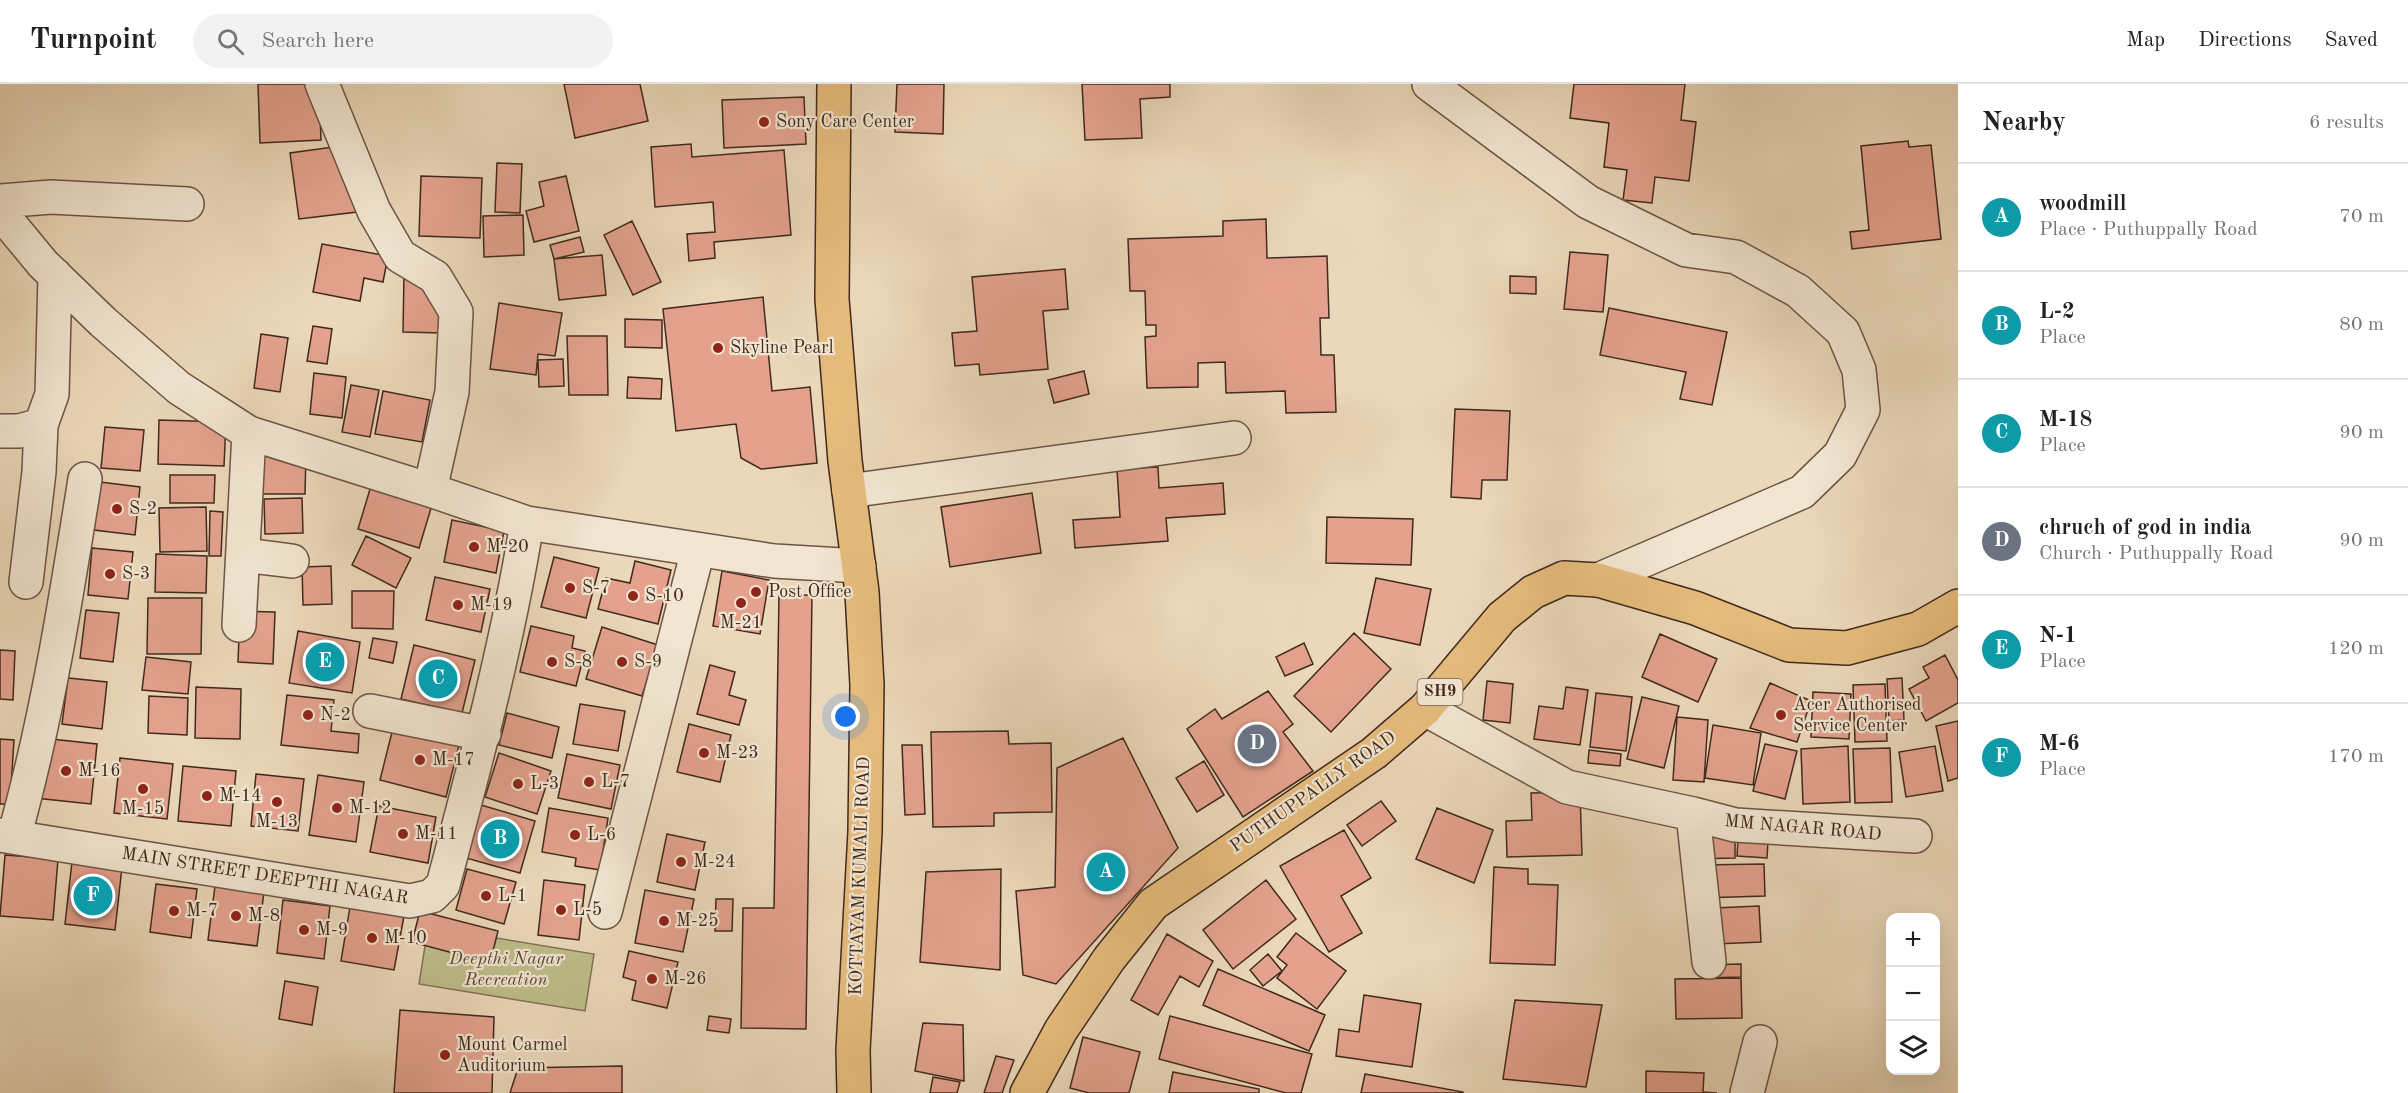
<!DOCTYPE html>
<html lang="en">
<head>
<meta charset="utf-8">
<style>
	body { margin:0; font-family:"Old Standard TT",serif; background:#f2f2f2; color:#202124 }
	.controls { position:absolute; right:18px; bottom:18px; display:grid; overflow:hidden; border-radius:12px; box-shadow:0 6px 24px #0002 }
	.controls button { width:54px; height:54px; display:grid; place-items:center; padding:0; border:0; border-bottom:2px solid #e0e0e0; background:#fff; color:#202124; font:30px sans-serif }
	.you { position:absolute; left:846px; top:633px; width:21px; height:21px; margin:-15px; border:4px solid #fff; border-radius:50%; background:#1a73e8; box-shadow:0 0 0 9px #1a73e833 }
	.badge { display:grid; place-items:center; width:39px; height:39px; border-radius:50%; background:#0b8043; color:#fff; font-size:20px; font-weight:700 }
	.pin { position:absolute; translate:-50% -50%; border:3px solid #fff; box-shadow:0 2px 6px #0006 }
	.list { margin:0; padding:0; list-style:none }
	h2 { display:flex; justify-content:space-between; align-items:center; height:78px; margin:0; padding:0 24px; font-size:26px }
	h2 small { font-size:20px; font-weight:400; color:#757577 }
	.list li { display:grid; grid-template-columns:39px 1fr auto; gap:18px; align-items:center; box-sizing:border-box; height:108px; padding:0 24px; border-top:2px solid #e0e0e0 }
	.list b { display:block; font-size:22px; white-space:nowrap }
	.list p { margin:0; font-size:20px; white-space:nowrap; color:#757577 }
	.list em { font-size:20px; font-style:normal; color:#757577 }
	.icon { flex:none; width:33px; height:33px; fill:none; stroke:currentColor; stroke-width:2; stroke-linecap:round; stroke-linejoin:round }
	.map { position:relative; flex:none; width:1958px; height:1009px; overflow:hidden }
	header { display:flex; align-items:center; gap:36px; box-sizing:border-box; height:84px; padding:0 30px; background:#fff; border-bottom:2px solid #e0e0e0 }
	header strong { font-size:28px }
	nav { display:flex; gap:33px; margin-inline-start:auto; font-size:21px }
	.search { width:420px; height:54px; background:#f2f2f2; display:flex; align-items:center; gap:15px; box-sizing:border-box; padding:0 21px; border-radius:33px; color:#757577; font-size:22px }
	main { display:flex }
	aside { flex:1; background:#fff }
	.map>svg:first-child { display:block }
</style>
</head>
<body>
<header>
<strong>Turnpoint</strong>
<div class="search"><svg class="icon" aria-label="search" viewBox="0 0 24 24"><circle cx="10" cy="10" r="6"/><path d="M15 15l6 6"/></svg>Search here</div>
<nav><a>Map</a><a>Directions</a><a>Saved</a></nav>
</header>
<main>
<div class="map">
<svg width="1958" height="1009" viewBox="0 0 1958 1009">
	<rect width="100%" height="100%" fill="#ebd8ba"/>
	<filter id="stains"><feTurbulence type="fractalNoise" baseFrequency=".00333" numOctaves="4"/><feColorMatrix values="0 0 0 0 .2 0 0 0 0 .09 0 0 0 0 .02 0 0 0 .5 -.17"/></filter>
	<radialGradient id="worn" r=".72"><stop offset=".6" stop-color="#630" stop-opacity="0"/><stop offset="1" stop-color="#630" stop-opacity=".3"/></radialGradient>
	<path fill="#bebd8b" stroke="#807354" stroke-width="1.5" d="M428 843 594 870 585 927 419 900Z"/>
	<path fill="#e4a28e" stroke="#41291c" stroke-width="1.5" d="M258 0H319L321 56 260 59Z
		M564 0H640L648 37 575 54Z
		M897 0H944L943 50 895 48Z
		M1082 0H1170V13L1140 15 1142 54 1085 56Z
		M1574 0H1685L1681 36 1696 38 1689 97 1655 93 1652 119 1623 116 1627 86 1604 83 1609 39 1570 34Z
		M804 13 806 60 724 64 722 16Z
		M1908 57 1909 63 1931 61 1941 155 1852 165 1850 148 1869 146 1861 62Z
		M691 60 692 73 784 66 791 151 714 158 715 174 689 177 687 150 715 148 713 118 655 123 651 63Z
		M348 61 357 128 299 135 290 69Z
		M497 79 522 80 520 129 495 128Z
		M421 92 482 94 480 154 419 152Z
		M566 92 579 147 534 158 526 127 544 122 539 98Z
		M523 131 524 171 484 173 483 132Z
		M1266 135 1267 174 1327 172 1329 234H1320L1321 271H1334L1336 328 1286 329 1285 307 1226 309 1225 278 1198 279V303L1147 304 1145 253 1156 252V241H1146L1145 207H1130L1128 155 1223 152V137Z
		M632 137 661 198 633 211 604 151Z
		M580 153 584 168 554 175 550 161Z
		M322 160 388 172 383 198 364 194 360 217 313 208Z
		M1570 168 1608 171 1603 228 1564 225Z
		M602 171 606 211 559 216 554 175Z
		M1065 185 1068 225 1043 227 1048 285 980 291 979 280 955 282 952 249 977 247 972 193Z
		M404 190 444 191 443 249 403 248Z
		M1510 192 1536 193V210L1510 209Z
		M763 213 772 307 810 303 817 379 761 385 741 374 736 340 676 347 663 225Z
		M499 219 562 229 555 272 538 270 536 291 490 285Z
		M1609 224 1727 248 1712 321 1680 315 1686 288 1600 271Z
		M625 235 662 236V264L625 263Z
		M313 242 332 245 327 280 307 277Z
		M261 250 288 254 280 308 254 304Z
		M567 252H607L608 311H569Z
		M563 275 564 302 539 303 538 276Z
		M1084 287 1089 310 1054 319 1048 296Z
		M314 289 346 293 342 334 310 330Z
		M628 293 662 295 661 315 627 314Z
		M351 301 379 306 370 353 342 348Z
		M383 307 430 316 422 358 375 350Z
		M1455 325 1510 327 1507 396H1482L1481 415 1451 413Z
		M159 336 226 338 224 382 158 380Z
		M105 343 144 346 140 387 101 384Z
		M256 369H306L305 410H256Z
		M1158 383 1159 404 1223 399 1225 430 1166 434 1168 457 1075 464 1073 436 1120 433 1117 385Z
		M170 391H215L214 419H170Z
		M374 392 435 411 419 464 358 445Z
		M100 398 140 403 135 451 94 446Z
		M1032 409 1041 469 950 483 941 423Z
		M302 414 303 449 265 450 264 415Z
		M206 423 207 467 160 468 159 424Z
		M210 427 223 428 221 472H209Z
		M1327 433 1413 435 1411 481 1326 479Z
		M452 436 504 447 496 489 444 478Z
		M366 452 411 474 396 504 352 481Z
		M92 464 133 468 128 515 88 511Z
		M156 470 207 472 206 509 155 508Z
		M554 473 599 484 586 534 541 523Z
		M635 477 671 486 658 540 598 525 606 494 630 499Z
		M331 482 332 520 303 521 302 483Z
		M722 487 769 496 760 550 713 542Z
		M435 493 490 505 481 548 426 536Z
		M1376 494 1431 505 1420 561 1364 549Z
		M352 507H394L393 545 352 544Z
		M779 511H812L806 945 741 944 743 824H774Z
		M148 514H202L201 570H147Z
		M86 526 119 529 113 578 80 574Z
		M240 527 275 528 273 580 238 578Z
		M531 542 574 552 572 564 585 567 576 602 520 588Z
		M602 543 658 561 642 612 586 595Z
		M298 547 360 558 352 609 289 599Z
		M1354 549 1391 585 1331 648 1294 612Z
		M1660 550 1717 575 1698 618 1642 593Z
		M373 554 397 558 393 579 369 574Z
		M1304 559 1313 580 1285 592 1276 573Z
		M414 561 475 576 462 629 401 615Z
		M0 566 15 567 13 616 0 615Z
		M1945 571 1958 596V619L1926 637 1909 605 1929 594 1923 583Z
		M146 573 191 578 188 610 142 606Z
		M710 581 735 588 729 611 746 616 739 641 697 630Z
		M68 594 107 598 102 645 62 640Z
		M1902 594 1904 636 1889 637 1887 595Z
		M1487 597 1513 600 1510 639 1483 636Z
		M1770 599 1811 617 1797 658 1750 644Z
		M1885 600 1887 657 1855 658 1853 601Z
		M196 603 241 605 240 655 195 654Z
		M1566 603 1588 606 1580 661 1534 655 1539 622 1563 625Z
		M1268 607 1293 640 1283 648 1313 687 1243 733 1187 645 1215 625 1222 635Z
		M1813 608 1851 610 1849 655 1811 653Z
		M1596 609 1632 613 1626 667 1590 663Z
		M287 611 334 616 331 647 359 650 358 669 281 661Z
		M149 612 188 614 187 651 148 649Z
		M1642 613 1679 622 1664 684 1627 675Z
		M580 620 625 627 618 667 573 660Z
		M507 629 559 643 552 674 499 661Z
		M1677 633 1708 636 1704 698 1673 696Z
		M1958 637V694L1948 697 1936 642Z
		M394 640 460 657 446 713 380 696Z
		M689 640 731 651 720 698 677 688Z
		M1713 641 1761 649 1753 701 1705 694Z
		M1008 647 1009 660 1051 659 1052 728 994 729V742L933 743 931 648Z
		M42 654 97 660 91 720 35 714Z
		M1123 654 1178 764 1056 900 1023 891 1016 807 1055 803 1057 684Z
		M0 655 14 656 10 720H0Z
		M1765 660 1797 667 1785 715 1753 707Z
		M902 661H922L925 730 905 731Z
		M1848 662 1850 718 1803 720 1801 665Z
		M1935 662 1943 707 1906 713 1899 668Z
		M1890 664 1892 718 1855 719 1853 665Z
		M1589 666 1621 670 1620 682 1588 679Z
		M499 669 551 687 537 730 485 713Z
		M567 670 620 681 611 725 558 714Z
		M120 674 173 680 167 735 114 729Z
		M1204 677 1224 711 1197 728 1176 694Z
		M183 682 236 687 231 742 178 737Z
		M256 690 304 695 298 747 251 742Z
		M318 691 364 698 356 758 309 751Z
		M1580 708 1582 771 1507 773 1506 737 1532 736 1531 709Z
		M1381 717 1396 737 1362 762 1347 741Z
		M481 721 535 737 520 789 466 774Z
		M379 722 436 733 428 779 370 768Z
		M549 724 608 734 600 786 575 782 576 774 542 768Z
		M1437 724 1493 746 1474 799 1416 775Z
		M1692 745H1735V774L1692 775Z
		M1344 746 1371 794 1341 812 1362 849 1329 868 1280 782Z
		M667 750 705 758 695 806 657 798Z
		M1738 755 1768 757 1767 774 1737 772Z
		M5 771 58 775 53 836 0 832Z
		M72 778 122 783 115 846 65 840Z
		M1764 780 1765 812 1701 814 1700 781Z
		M1494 783 1528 785V800L1558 801 1555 881 1490 879Z
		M467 785 516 798 504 840 456 826Z
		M1001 785 1000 886 920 878 926 788Z
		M544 796 585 801 579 856 538 851Z
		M1266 796 1296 835 1233 885 1203 846Z
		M156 800 197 805 191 854 150 848Z
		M215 802 264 808 257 862 208 856Z
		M645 806 694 815 683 868 635 859Z
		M716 815H733L732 847H715Z
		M283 816 330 822 324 875 277 869Z
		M1759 822 1761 858 1693 861 1692 825Z
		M350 823 404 832 394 886 341 877Z
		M420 827 498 847 490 879 412 858Z
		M1296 849 1346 887 1317 925 1277 894 1287 881 1277 873Z
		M1167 850 1213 877 1199 903 1180 892 1158 931 1131 916Z
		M629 867 678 878 667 924 632 916 636 897 623 893Z
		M1268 870 1282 887 1263 902 1250 886Z
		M1741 880V893L1704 894V881Z
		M1218 885 1325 931 1309 967 1203 921Z
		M1741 894 1742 934 1676 935 1675 895Z
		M285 897 318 903 312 941 279 935Z
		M1364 911 1421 920 1412 983 1336 972 1339 945 1359 948Z
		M1515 916 1602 921 1586 1003 1503 995Z
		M400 926 494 933 492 1009H394Z
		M709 932 731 935 729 949 707 946Z
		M1170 932 1312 970 1301 1009H1286L1159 975Z
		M923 939 963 941 964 997 915 987Z
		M1083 953 1140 968 1129 1009H1089L1070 1004Z
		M996 972 1014 976 1002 1009H984Z
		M622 982V1009H510L518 984Z
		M1646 987 1704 989 1703 1008 1717 1009H1646Z
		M1173 988 1259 1005V1009H1169Z
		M1365 990 1463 1008V1009H1361Z
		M933 993 960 998 957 1009H930Z"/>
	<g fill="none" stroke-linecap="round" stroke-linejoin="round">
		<g stroke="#6c5544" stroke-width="36">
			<path id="minor" d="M322 0 374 127 400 172 435 193 456 228 452 308 430 406
				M1429 0 1588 118 1686 166 1736 173 1798 207 1843 248 1859 286 1863 326 1840 371 1802 408 1598 496
				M0 117 51 113 187 120
				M0 128 43 180 103 238 179 304 249 349 430 406 527 439 774 477 859 482
				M0 347H19L41 341 52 310 55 191
				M849 407 1234 354
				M244 471 292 477
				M26 498 39 388 41 341
				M239 541 249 349
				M1425 625 1567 703 1693 730
				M370 627 484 650
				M0 751 410 817 432 812 443 801C475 681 507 562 527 439
				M14 753C47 635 66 515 85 395
				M605 828 698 466
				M1709 878 1693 730 1735 741 1915 752
				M1747 1009 1760 958"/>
		</g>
		<g stroke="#41291c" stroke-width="36">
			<path id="major" d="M1027 1009 1061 946 1109 875 1153 820 1374 669 1425 625 1502 533 1533 508 1564 494 1598 496 1695 524 1789 561 1847 564 1918 545 1958 522"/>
		</g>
		<g stroke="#41291c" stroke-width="36">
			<path id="highway" d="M834 0 832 215 845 377 862 508 867 601 865 748 853 966 854 1009"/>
		</g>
		<use href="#minor" stroke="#f2e6d2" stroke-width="33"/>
		<use href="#major" stroke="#e6bc7d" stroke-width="33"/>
		<use href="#highway" stroke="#e6bc7d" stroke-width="33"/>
	</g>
	<g fill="#8f2418" stroke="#f2e6d2" stroke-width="2">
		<circle cx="764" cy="38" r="6"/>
		<circle cx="718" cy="264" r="6"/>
		<circle cx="117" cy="425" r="6"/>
		<circle cx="474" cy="463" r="6"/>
		<circle cx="110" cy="490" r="6"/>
		<circle cx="570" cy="504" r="6"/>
		<circle cx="756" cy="508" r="6"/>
		<circle cx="633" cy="512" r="6"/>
		<circle cx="741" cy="519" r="6"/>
		<circle cx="458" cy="521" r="6"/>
		<circle cx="552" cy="578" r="6"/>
		<circle cx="622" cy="578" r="6"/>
		<circle cx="308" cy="631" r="6"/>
		<circle cx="1781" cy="631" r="6"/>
		<circle cx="704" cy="669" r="6"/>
		<circle cx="420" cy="676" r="6"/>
		<circle cx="66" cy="687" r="6"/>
		<circle cx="589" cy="698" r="6"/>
		<circle cx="518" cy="700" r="6"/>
		<circle cx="143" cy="705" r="6"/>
		<circle cx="207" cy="712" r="6"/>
		<circle cx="277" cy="718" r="6"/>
		<circle cx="337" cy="724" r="6"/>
		<circle cx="403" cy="750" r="6"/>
		<circle cx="575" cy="751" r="6"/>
		<circle cx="681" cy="778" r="6"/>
		<circle cx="486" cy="812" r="6"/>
		<circle cx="561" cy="826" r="6"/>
		<circle cx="174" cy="827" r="6"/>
		<circle cx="236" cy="832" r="6"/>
		<circle cx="664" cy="837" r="6"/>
		<circle cx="304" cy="846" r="6"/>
		<circle cx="372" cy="854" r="6"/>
		<circle cx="652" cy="895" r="6"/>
		<circle cx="445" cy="971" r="6"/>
	</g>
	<g text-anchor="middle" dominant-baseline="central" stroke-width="4.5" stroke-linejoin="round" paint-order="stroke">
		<rect fill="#f2e6d2" stroke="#766253" stroke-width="1.5" x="1417.5" y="595" width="45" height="26" rx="4.5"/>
		<g font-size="16" font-weight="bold" fill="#41291c">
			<text x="1440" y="608">SH9</text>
		</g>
		<g font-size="18" fill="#41291c" stroke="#f2e6d2" text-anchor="start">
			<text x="776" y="38">Sony Care Center</text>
			<text x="730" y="264">Skyline Pearl</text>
			<text x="129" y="425">S-2</text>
			<text x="486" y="463">M-20</text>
			<text x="122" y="490">S-3</text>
			<text x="582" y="504">S-7</text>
			<text x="768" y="508">Post Office</text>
			<text x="645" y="512">S-10</text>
			<text x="470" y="521">M-19</text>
			<text x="741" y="539" text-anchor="middle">M-21</text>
			<text x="564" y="578">S-8</text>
			<text x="634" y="578">S-9</text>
			<text x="1793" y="621">Acer Authorised<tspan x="1793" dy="21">Service Center</tspan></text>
			<text x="320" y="631">N-2</text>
			<text x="716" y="669">M-23</text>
			<text x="432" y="676">M-17</text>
			<text x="78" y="687">M-16</text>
			<text x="601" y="698">L-7</text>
			<text x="530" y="700">L-3</text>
			<text x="219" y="712">M-14</text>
			<text x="349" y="724">M-12</text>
			<text x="143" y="725" text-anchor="middle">M-15</text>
			<text x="277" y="738" text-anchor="middle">M-13</text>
			<text x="415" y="750">M-11</text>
			<text x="587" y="751">L-6</text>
			<text x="693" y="778">M-24</text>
			<text x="498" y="812">L-1</text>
			<text x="573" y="826">L-5</text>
			<text x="186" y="827">M-7</text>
			<text x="248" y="832">M-8</text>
			<text x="676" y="837">M-25</text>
			<text x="316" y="846">M-9</text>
			<text x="384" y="854">M-10</text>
			<text x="664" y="895">M-26</text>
			<text x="457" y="961">Mount Carmel<tspan x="457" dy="21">Auditorium</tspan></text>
		</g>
		<g font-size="18" fill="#41291c" stroke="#f2e6d2">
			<text transform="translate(1313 708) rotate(-35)">PUTHUPPALLY ROAD</text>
			<text transform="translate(1803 744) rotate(5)">MM NAGAR ROAD</text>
			<text transform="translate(265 792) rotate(9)">MAIN STREET DEEPTHI NAGAR</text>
			<text transform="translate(860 792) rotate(-88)">KOTTAYAM KUMALI ROAD</text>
		</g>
		<g font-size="18" font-style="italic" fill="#5a4732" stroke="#f2e6d2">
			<text x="506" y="875">Deepthi Nagar<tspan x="506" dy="21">Recreation</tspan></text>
		</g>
	</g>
	<rect width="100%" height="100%" filter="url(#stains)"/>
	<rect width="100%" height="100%" fill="url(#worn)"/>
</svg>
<div class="controls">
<button>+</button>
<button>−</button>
<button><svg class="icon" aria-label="layers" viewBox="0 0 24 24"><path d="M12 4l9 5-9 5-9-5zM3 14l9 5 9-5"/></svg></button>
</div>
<div class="you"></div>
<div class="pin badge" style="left:1106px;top:788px;background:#0f9aa8">A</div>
<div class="pin badge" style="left:500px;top:755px;background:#0f9aa8">B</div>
<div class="pin badge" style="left:438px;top:595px;background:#0f9aa8">C</div>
<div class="pin badge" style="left:1257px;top:660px;background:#6b7280">D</div>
<div class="pin badge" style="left:325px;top:578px;background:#0f9aa8">E</div>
<div class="pin badge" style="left:93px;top:812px;background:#0f9aa8">F</div>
</div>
<aside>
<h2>Nearby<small>6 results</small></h2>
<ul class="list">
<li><span class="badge" style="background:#0f9aa8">A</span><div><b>woodmill</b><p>Place · Puthuppally Road</p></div><em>70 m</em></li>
<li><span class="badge" style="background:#0f9aa8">B</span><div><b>L-2</b><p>Place</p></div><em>80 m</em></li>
<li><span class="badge" style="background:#0f9aa8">C</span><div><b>M-18</b><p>Place</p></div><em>90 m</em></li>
<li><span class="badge" style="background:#6b7280">D</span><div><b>chruch of god in india</b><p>Church · Puthuppally Road</p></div><em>90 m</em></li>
<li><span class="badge" style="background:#0f9aa8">E</span><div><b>N-1</b><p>Place</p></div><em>120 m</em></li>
<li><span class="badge" style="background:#0f9aa8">F</span><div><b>M-6</b><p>Place</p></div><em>170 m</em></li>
</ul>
</aside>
</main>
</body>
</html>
